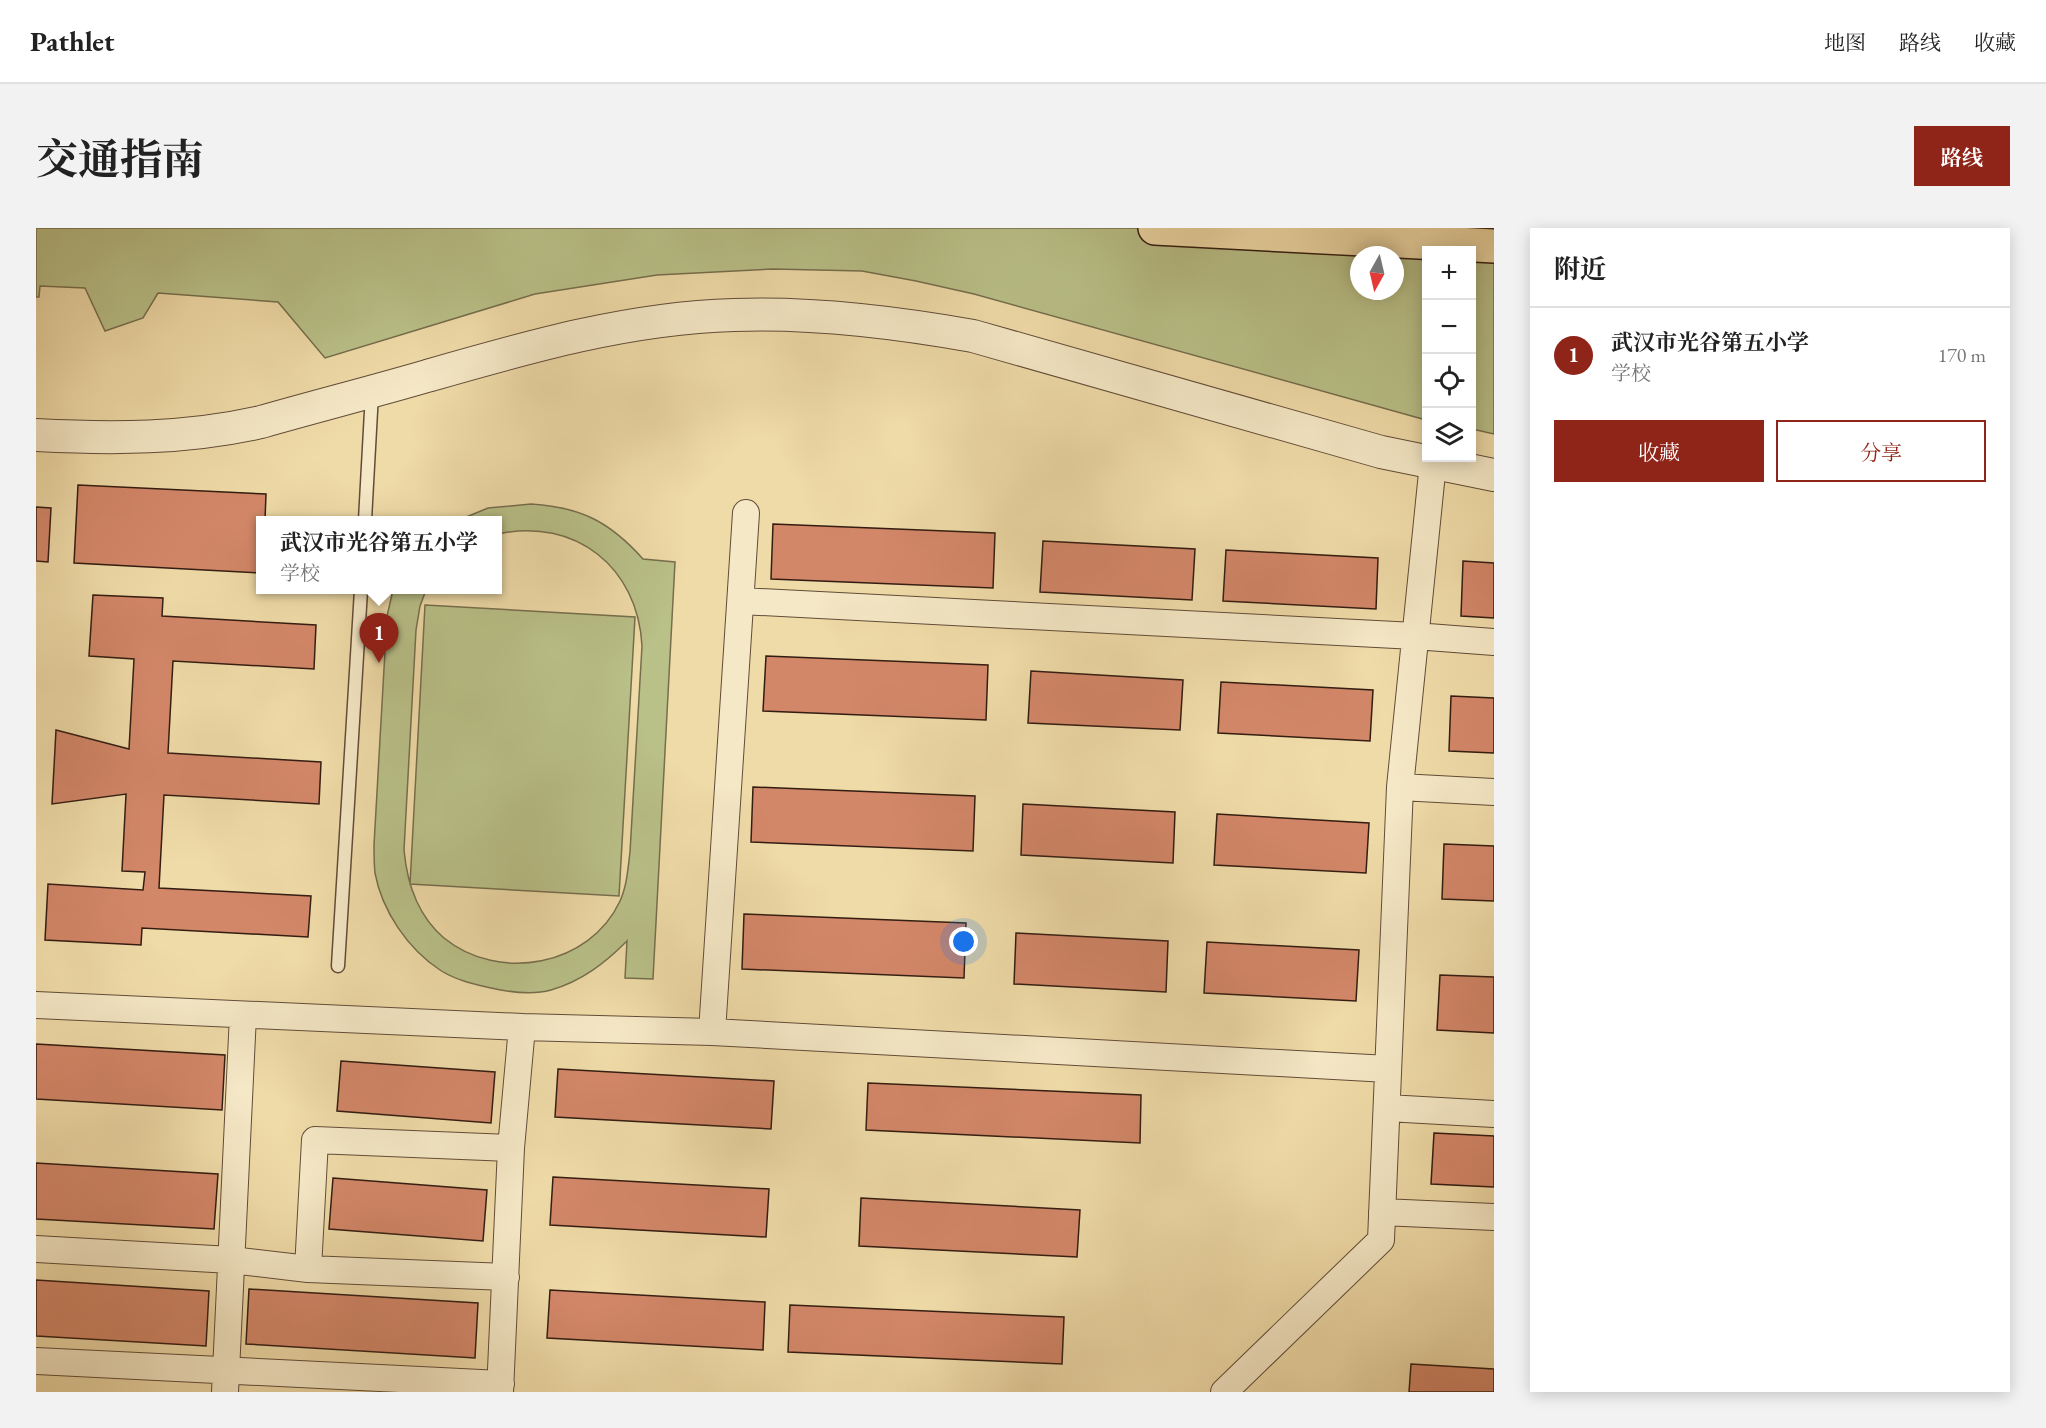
<!DOCTYPE html>
<html lang="zh">
<head>
<meta charset="utf-8">
<style>
	body { margin:0; font-family:"EB Garamond","Noto Serif SC",serif; background:#f2f2f2; color:#222 }
	.controls { position:absolute; right:18px; top:18px; display:grid; overflow:hidden; border-radius:0px; box-shadow:0 3px 15px #0003 }
	.controls button { width:54px; height:54px; display:grid; place-items:center; padding:0; border:0; border-bottom:2px solid #e0e0e0; background:#fff; color:#222; font:30px sans-serif }
	.compass { position:absolute; left:1314px; top:18px; width:54px; height:54px; border-radius:50%; background:#fff; box-shadow:0 3px 15px #0003; rotate:188deg }
	.you { position:absolute; left:928px; top:714px; width:21px; height:21px; margin:-15px; border:4px solid #fff; border-radius:50%; background:#1a73e8; box-shadow:0 0 0 9px #1a73e833 }
	.badge { display:grid; place-items:center; width:39px; height:39px; border-radius:50%; background:#8f2418; color:#fff; font-size:20px; font-weight:700 }
	.pin { position:absolute; translate:-50% -50px; filter:drop-shadow(0 2px 3px #0008) }
	.pin::after { content:''; position:absolute; top:32px; width:21px; height:18px; background:inherit; clip-path:polygon(0 0,100% 0,50% 100%) }
	.popup { position:absolute; left:220px; top:288px; width:246px; height:78px; box-sizing:border-box; display:grid; place-content:center; border-radius:0px; background:#fff; filter:drop-shadow(0 2px 4px #0005); font-size:20px; white-space:nowrap; color:#767676 }
	.popup b { font-size:22px; color:#222 }
	.popup::after { content:''; position:absolute; left:50%; top:100%; margin-left:-12px; border:12px solid transparent; border-top-color:#fff }
	.list { margin:0; padding:0; list-style:none }
	h2 { display:flex; justify-content:space-between; align-items:center; height:78px; margin:0; padding:0 24px; font-size:26px }
	h2 small { font-size:20px; font-weight:400; color:#767676 }
	.list li { display:grid; grid-template-columns:39px 1fr auto; gap:18px; align-items:center; box-sizing:border-box; height:96px; padding:0 24px; border-top:2px solid #e0e0e0 }
	.list b { display:block; font-size:22px; white-space:nowrap }
	.list p { margin:0; font-size:20px; white-space:nowrap; color:#767676 }
	.list em { font-size:20px; font-style:normal; color:#767676 }
	.actions { display:flex; gap:12px; padding:18px 24px }
	.actions a { flex:1; padding:14px 0; border:2px solid #8f2418; border-radius:0px; text-align:center; font-size:21px; color:#8f2418 }
	.actions .main { background:#8f2418; color:#fff }
	.icon { flex:none; width:33px; height:33px; fill:none; stroke:currentColor; stroke-width:2; stroke-linecap:round; stroke-linejoin:round }
	.map { position:relative; flex:none; width:1458px; height:1164px; overflow:hidden; border-radius:0px }
	header { display:flex; align-items:center; gap:36px; box-sizing:border-box; height:84px; padding:0 30px; background:#fff; border-bottom:2px solid #e0e0e0 }
	header strong { font-size:28px }
	nav { display:flex; gap:33px; margin-inline-start:auto; font-size:21px }
	.intro { display:flex; align-items:center; justify-content:space-between; box-sizing:border-box; height:144px; padding:0 36px }
	h1 { margin:0; font-size:42px }
	.button { padding:15px 27px; border-radius:0px; background:#8f2418; color:#fff; font-size:21px; font-weight:700 }
	main { display:flex; gap:36px; padding:0 36px }
	aside { flex:1; background:#fff; border-radius:0px; box-shadow:0 3px 15px #0003 }
	.map>svg:first-child { display:block }
</style>
</head>
<body>
<header>
<strong>Pathlet</strong>
<nav><a>地图</a><a>路线</a><a>收藏</a></nav>
</header>
<div class="intro"><h1>交通指南</h1><a class="button">路线</a></div>
<main>
<div class="map">
<svg width="1458" height="1164" viewBox="0 0 1458 1164">
	<rect width="100%" height="100%" fill="#efdba8"/>
	<filter id="stains"><feTurbulence type="fractalNoise" baseFrequency=".00333" numOctaves="4"/><feColorMatrix values="0 0 0 0 .2 0 0 0 0 .09 0 0 0 0 .02 0 0 0 .5 -.17"/></filter>
	<radialGradient id="worn" r=".72"><stop offset=".6" stop-color="#630" stop-opacity="0"/><stop offset="1" stop-color="#630" stop-opacity=".3"/></radialGradient>
	<path fill="#b9c088" stroke="#766e4d" stroke-width="1.5" fill-rule="evenodd" d="M0 0H1458V206L1436 201V22H1390V192L938 66 880 53 826 43 737 41 621 47 499 66 289 130 242 74 122 65 107 90 69 103 49 60 4 58 3 69H0ZM1323 27H1359V63H1323Z
		M495 276C545 279 574 294 607 331L639 334 617 751 589 750 591 713C569 735 546 753 515 762 497 767 473 764 455 760 438 756 419 752 404 742 372 721 346 683 339 645 338 636 338 626 338 617L351 388 357 362H390L384 378 380 402 368 622C371 656 381 687 408 710 463 755 554 738 584 673 591 658 592 640 594 624L606 418C602 339 539 289 462 306L461 292H423L452 280Z
		M389 377 599 389 583 668 374 656Z"/>
	<path fill="#d38769" stroke="#331d12" stroke-width="1.5" d="M42 257 230 266 229 292H224V345L38 335Z
		M0 279 15 280 12 334 0 333Z
		M737 296 959 305 957 360 735 351Z
		M1007 313 1159 321 1156 372 1004 364Z
		M1190 322 1342 330 1340 381 1187 373Z
		M1427 333 1458 335V390L1425 388Z
		M57 367 127 370 126 388 280 397 278 441 137 433 132 525 285 534 283 576 128 567 123 660 275 668 272 709 106 700 105 717 9 712 12 656 107 662 109 644 86 643 90 566 16 576 20 502 93 521 98 431 53 428Z
		M730 428 952 437 950 492 727 483Z
		M995 443 1147 452 1144 502 992 495Z
		M1185 454 1337 462 1334 513 1182 505Z
		M1415 468 1458 470V525L1413 523Z
		M717 559 939 568 937 623 715 614Z
		M987 576 1139 584 1137 635 985 627Z
		M1181 586 1333 595 1330 645 1178 637Z
		M1408 616 1458 618V673L1406 671Z
		M708 686 930 695 928 750 706 741Z
		M980 705 1132 713 1130 764 978 756Z
		M1171 714 1323 722 1320 773 1168 765Z
		M1404 747 1458 749V805L1401 802Z
		M0 816 189 827 186 882 0 871Z
		M305 833 459 844 455 895 301 883Z
		M522 841 738 853 735 901 519 889Z
		M832 855 1105 867 1104 915 830 902Z
		M1398 905 1458 908V959L1395 956Z
		M0 935 182 946 178 1001 0 991Z
		M517 949 733 961 730 1009 514 997Z
		M297 950 451 962 447 1013 293 1001Z
		M825 970 1044 982 1041 1029 823 1018Z
		M0 1052 173 1063 170 1118 0 1108Z
		M213 1061 442 1075 439 1130 210 1116Z
		M514 1062 729 1074 727 1122 511 1110Z
		M754 1077 1028 1089 1026 1136 752 1124Z
		M1375 1136 1458 1141V1164H1373Z"/>
	<g fill="none" stroke-linecap="round" stroke-linejoin="round">
		<g stroke="#624c38" stroke-width="15">
			<path id="service" d="M329 292 336 165
				M302 738 325 362"/>
		</g>
		<g stroke="#624c38" stroke-width="28">
			<path id="minor" d="M705 373 1379 408 1458 414
				M1364 559 1458 564
				M0 777 486 799 676 804 1352 841
				M676 804 710 285
				M1351 880 1458 886
				M1346 984 1458 989
				M0 1021 195 1032 272 1041 470 1049
				M272 1041 279 912 475 920
				M0 1133 465 1156
				M189 1164 207 787
				M464 1164 475 920 486 799
				M1188 1164 1345 1012 1364 559 1397 235"/>
		</g>
		<g stroke="#624c38" stroke-width="34">
			<path id="tertiary" d="M0 207C76 211 150 211 225 194 281 178 336 164 391 148 492 119 592 90 698 87 778 84 858 94 937 108L1345 224 1458 247"/>
		</g>
		<g stroke="#331d12" stroke-width="36">
			<path id="trunk" d="M1119 0 1458 18"/>
		</g>
		<use href="#service" stroke="#f5e8c6" stroke-width="12"/>
		<use href="#minor" stroke="#f5e8c6" stroke-width="26"/>
		<use href="#tertiary" stroke="#f5e8c6" stroke-width="32"/>
		<use href="#trunk" stroke="#efdba8" stroke-width="33"/>
	</g>
	<rect width="100%" height="100%" filter="url(#stains)"/>
	<rect width="100%" height="100%" fill="url(#worn)"/>
</svg>
<div class="controls">
<button>+</button>
<button>−</button>
<button><svg class="icon" aria-label="locate" viewBox="0 0 24 24"><circle cx="12" cy="12" r="6"/><path d="M12 2v4M12 18v4M2 12h4M18 12h4"/></svg></button>
<button><svg class="icon" aria-label="layers" viewBox="0 0 24 24"><path d="M12 4l9 5-9 5-9-5zM3 14l9 5 9-5"/></svg></button>
</div>
<svg class="compass" viewBox="-18 -18 36 36"><path d="M0-13l5 13h-10z" fill="#e53935"/><path d="M0 13l5-13h-10z" fill="#767676"/></svg>
<div class="you"></div>
<div class="pin badge" style="left:343px;top:435px">1</div>
<div class="popup"><b>武汉市光谷第五小学</b>学校</div>
</div>
<aside>
<h2>附近<small></small></h2>
<ul class="list">
<li><span class="badge">1</span><div><b>武汉市光谷第五小学</b><p>学校</p></div><em>170 m</em></li>
</ul>
<div class="actions"><a class="main">收藏</a><a>分享</a></div>
</aside>
</main>
</body>
</html>
